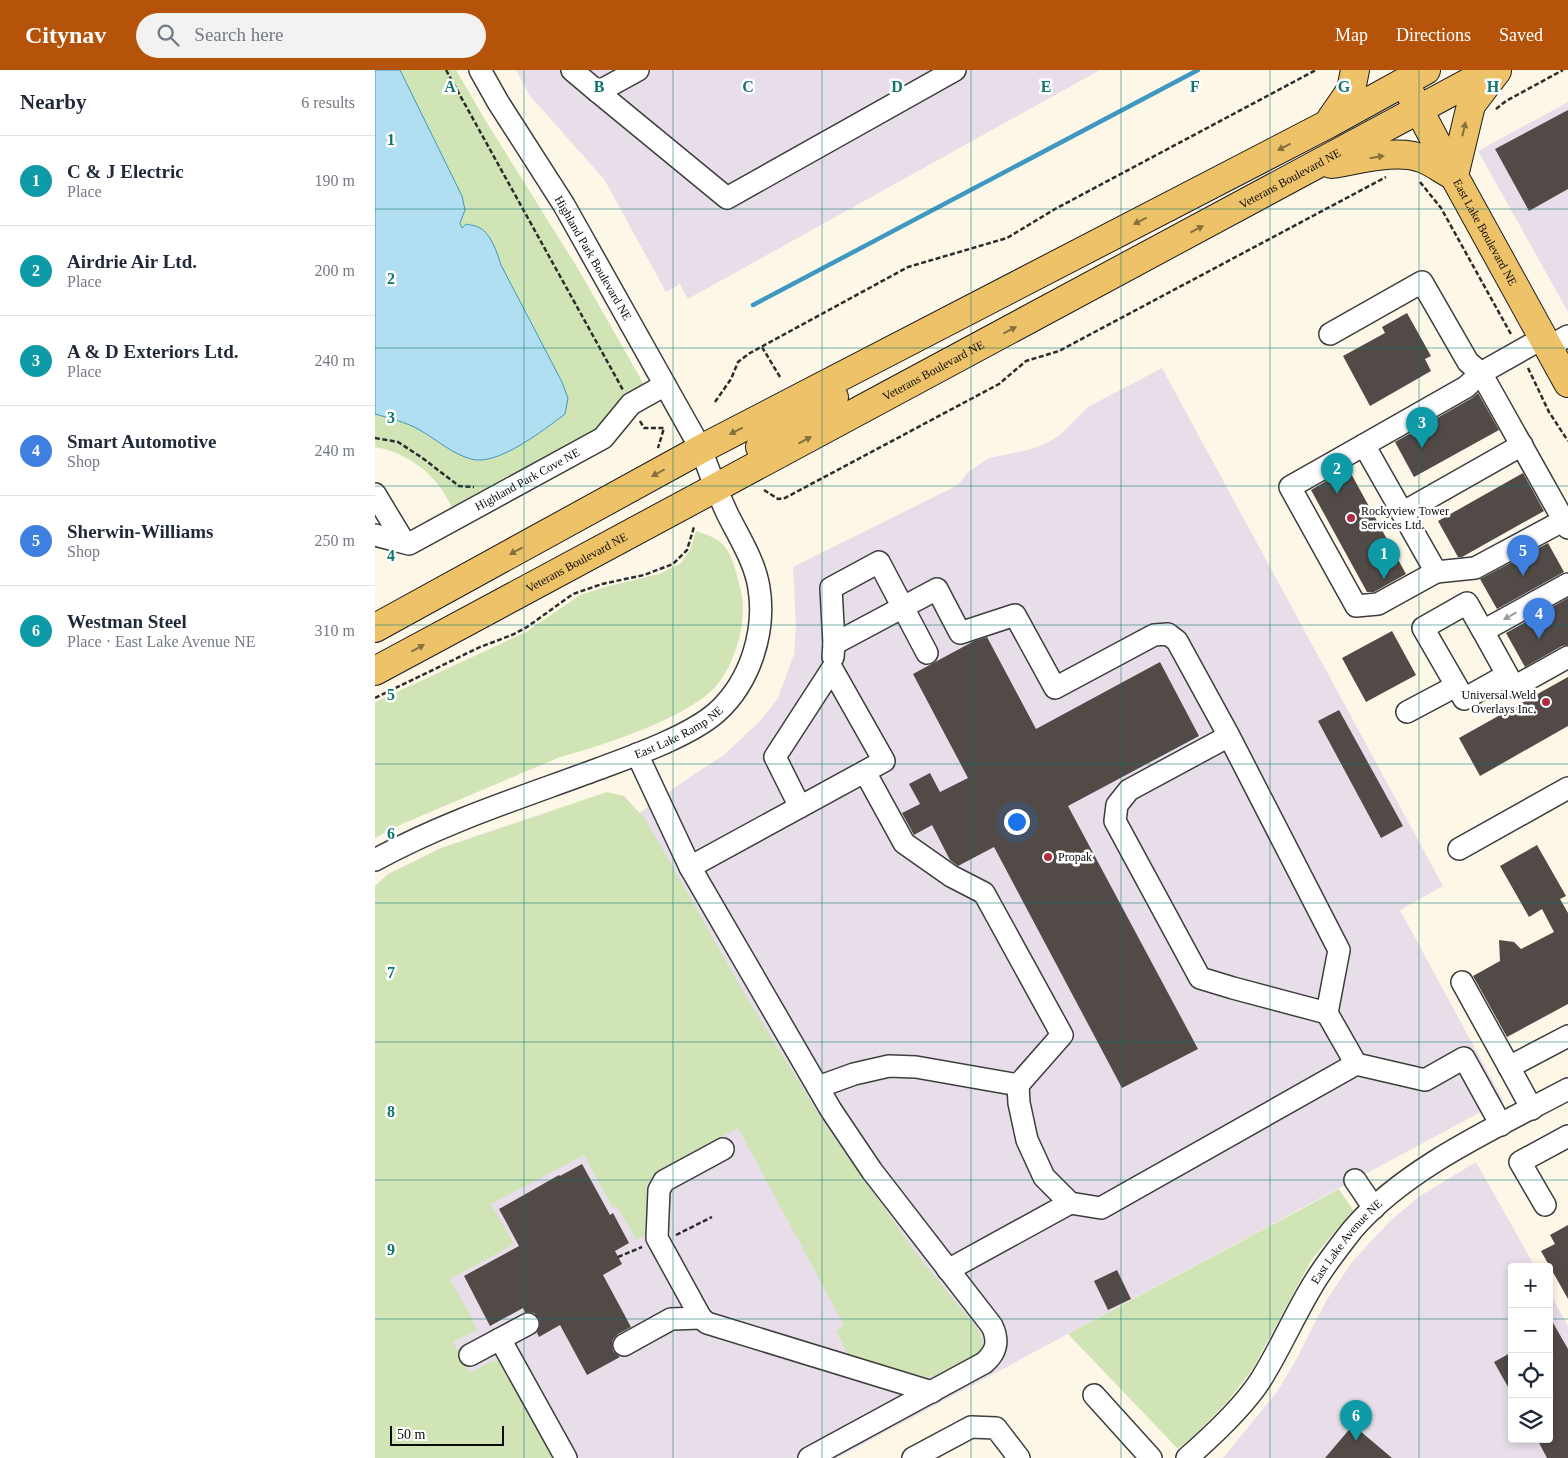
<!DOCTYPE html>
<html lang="en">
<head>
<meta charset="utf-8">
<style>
	body { margin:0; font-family:Georgia,serif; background:#f2f2f3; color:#1f2937 }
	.controls { position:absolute; right:15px; bottom:15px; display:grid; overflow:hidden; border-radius:5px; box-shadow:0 2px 8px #0003 }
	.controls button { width:45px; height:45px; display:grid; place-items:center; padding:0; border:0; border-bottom:1px solid #e0e1e3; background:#fff; color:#1f2937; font:25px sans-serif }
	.scale { position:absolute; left:15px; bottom:12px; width:114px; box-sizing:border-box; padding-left:5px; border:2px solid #0a0a0a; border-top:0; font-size:14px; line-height:18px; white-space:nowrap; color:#0a0a0a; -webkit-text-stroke:4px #fff; paint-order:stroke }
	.you { position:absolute; left:641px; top:751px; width:18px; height:18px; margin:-12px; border:4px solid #fff; border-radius:50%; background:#1a73e8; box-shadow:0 0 0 8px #1a73e833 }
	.badge { display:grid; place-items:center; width:32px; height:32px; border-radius:50%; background:#b45309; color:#fff; font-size:16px; font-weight:700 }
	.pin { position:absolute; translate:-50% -41px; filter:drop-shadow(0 1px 2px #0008) }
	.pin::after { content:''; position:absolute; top:26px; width:18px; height:15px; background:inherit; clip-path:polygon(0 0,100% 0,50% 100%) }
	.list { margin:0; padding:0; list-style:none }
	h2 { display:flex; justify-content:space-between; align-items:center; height:65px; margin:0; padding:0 20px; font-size:21px }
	h2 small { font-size:16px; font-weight:400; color:#747a83 }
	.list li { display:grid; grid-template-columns:32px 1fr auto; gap:15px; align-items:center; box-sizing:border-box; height:90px; padding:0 20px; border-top:1px solid #e0e1e3 }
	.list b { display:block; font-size:19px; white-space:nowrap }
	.list p { margin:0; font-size:16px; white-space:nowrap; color:#747a83 }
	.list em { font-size:16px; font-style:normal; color:#747a83 }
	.icon { flex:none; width:28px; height:28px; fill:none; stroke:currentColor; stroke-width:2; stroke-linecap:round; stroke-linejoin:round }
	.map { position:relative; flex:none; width:1193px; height:1388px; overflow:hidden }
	header { display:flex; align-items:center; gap:30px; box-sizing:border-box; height:70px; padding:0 25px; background:#b45309; color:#fff }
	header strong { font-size:24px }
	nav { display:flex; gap:28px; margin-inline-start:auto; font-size:18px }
	.search { width:350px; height:45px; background:#f2f2f3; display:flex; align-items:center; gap:12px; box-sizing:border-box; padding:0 18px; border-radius:28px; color:#747a83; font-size:19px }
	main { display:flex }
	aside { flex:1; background:#fff }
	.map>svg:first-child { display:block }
</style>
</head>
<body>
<header>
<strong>Citynav</strong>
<div class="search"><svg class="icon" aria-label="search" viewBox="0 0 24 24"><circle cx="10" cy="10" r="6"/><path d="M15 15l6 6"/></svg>Search here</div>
<nav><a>Map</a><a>Directions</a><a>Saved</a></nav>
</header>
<main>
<aside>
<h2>Nearby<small>6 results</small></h2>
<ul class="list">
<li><span class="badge" style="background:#0f9aa8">1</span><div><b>C &amp; J Electric</b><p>Place</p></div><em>190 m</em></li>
<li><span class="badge" style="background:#0f9aa8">2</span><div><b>Airdrie Air Ltd.</b><p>Place</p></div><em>200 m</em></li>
<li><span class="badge" style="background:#0f9aa8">3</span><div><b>A &amp; D Exteriors Ltd.</b><p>Place</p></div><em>240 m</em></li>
<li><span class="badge" style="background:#3f7fe0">4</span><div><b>Smart Automotive</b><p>Shop</p></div><em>240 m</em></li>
<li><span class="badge" style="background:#3f7fe0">5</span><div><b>Sherwin-Williams</b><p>Shop</p></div><em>250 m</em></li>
<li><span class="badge" style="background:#0f9aa8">6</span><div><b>Westman Steel</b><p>Place · East Lake Avenue NE</p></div><em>310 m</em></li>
</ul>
</aside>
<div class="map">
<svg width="1193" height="1388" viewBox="0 0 1193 1388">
	<rect width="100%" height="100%" fill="#fdf7e8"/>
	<path fill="#e7dee9" d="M141 0H725L313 229 305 214 291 222 229 109 155 26Z
		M1193 32V242L1103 81Z
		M787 298 1068 816 1025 840 1128 1030 462 1388H5L241 760 318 705 349 685 386 650 403 628 419 584 421 557 418 497 583 415 593 402 614 388 653 380 670 374 685 365 713 337Z
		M1101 1092 1160 1197H1137V1369H1174V1222L1193 1256V1388H848L902 1322 921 1290 951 1231 977 1192 1014 1152 1045 1126Z"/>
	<path fill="#d1e4b6" d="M0 0H81L112 53 205 202 280 334 80 442C74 432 68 420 61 412 46 394 22 380 0 377Z
		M321 461C327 463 334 465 339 468 357 477 360 499 365 517 370 534 368 553 364 569 360 583 354 599 345 611 321 646 226 676 185 687L27 754 0 768V632L151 562 205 525 230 517 284 504 306 493 315 480Z
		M232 722 249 726 271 750 371 926 451 1056 541 1183 604 1261 608 1271 607 1280C590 1296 568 1308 544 1308L475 1288 461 1262 462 1260 469 1255 363 1058 282 1102 272 1114 271 1165 261 1170 242 1136 238 1138 209 1085 116 1134 139 1174 75 1209 103 1260 78 1272 94 1303 115 1292 124 1290 181 1388H0V816L13 804 66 778Z
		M964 1119 978 1140 937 1189 878 1298 853 1331 820 1365 803 1379 693 1264Z"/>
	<path fill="#b1def0" stroke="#3f98c1" d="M0 0H25L87 126 90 140 85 153 87 158 91 154C94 155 100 155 103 157 116 162 122 183 126 195L187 312 193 328 190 344C170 359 122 397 96 389 77 384 61 369 43 359 30 352 14 348 0 344Z"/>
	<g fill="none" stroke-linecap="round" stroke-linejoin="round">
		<path stroke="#3f98c1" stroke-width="4.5" d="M378 235 823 0"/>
	</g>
	<path fill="#514a47" d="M1193 40V119L1154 141 1120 79Z
		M1032 243 1056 286 1050 289 1056 301 995 336 968 286 1010 263 1007 257Z
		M1103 323 1124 360 1039 407 1020 372 1097 328Z
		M973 398 1031 504 999 522H992L936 420Z
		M1148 403 1169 441 1087 487H1083L1063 451Z
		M1173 473 1189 502 1122 539 1105 509Z
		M1193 528V575L1187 576 1150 597 1131 563Z
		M1017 561 1041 605 991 632 967 588Z
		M612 567 661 659 785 592 824 666 693 736 823 979 747 1018 619 777 583 796 575 790 557 755 539 765 527 743 545 734 534 714 555 703 565 722 593 708 538 604 599 571Z
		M1193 607V656L1105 706 1084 668Z
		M964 640 1028 756 1006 768 943 651Z
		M1162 775 1191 826 1185 829 1193 843V934L1132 967 1098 906 1125 891 1124 870 1139 872 1146 879 1179 862 1167 839 1154 847 1125 796Z
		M207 1094 235 1145 238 1143 254 1173 240 1181 247 1194 228 1205 256 1257 243 1264 238 1269 237 1274 238 1281 245 1287 212 1305 185 1255 164 1267 162 1263 165 1255 164 1249 159 1243 150 1242 148 1238 115 1256 89 1206 144 1176 124 1139 184 1105 185 1106Z
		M1193 1155V1229L1166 1181 1180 1174 1175 1165Z
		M742 1200 756 1229 733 1240 719 1211Z
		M1174 1246 1193 1279V1388H1172L1162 1369H1174Z
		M1137 1282V1324L1119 1292Z
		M978 1355 1017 1388H950Z"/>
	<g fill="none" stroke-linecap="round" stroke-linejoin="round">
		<g stroke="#3d3d3d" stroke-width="24">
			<g id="minor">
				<path d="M197 0 223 22 263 0"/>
				<path d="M223 22 352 128 580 0"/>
				<path d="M955 264 1047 212 1093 292 1106 303 1091 317 989 375 1061 502 1100 498 1193 448"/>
				<path d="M1168 268 1106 303 1193 458"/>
				<path d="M1173 277 1193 266"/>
				<path d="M989 375 915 417 981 536 1003 534 1061 502"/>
				<path d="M0 424 29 472"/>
				<path d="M1027 443 1147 375"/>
				<path id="s1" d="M0 465 34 474 228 368 256 334 290 315"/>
				<path d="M1193 514 1108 561 1139 617 1193 587"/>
				<path d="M1108 561 1092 533 1048 558 1089 629 1132 605"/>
				<path d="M459 574 562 519 585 563 640 545 680 618 779 565 793 564 802 571 854 666 964 880 952 943 858 918 825 908 740 751 742 735 754 720 854 666"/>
				<path d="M458 587 459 574 456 518 504 492 552 583"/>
				<path d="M1032 642 1081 616"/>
				<path d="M262 684 315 797 456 1040 497 1101 617 1256C624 1271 622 1282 609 1293L434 1388"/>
				<path d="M1084 779 1193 718"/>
				<path id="s2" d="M0 790C71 751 148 727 223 699 258 686 315 666 342 642 375 612 391 562 384 518 380 492 365 469 353 445 343 424 334 402 326 379L189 135 123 32 105 0"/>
				<path d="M315 797 509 691 457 599 400 687 425 737"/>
				<path d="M1087 912 1134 997"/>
				<path d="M952 943 981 994 1050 1010 1089 988 1126 1055"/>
				<path d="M643 1015 644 1033 652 1070 669 1107 695 1133 726 1138 981 994"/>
				<path d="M443 1017 479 1004 514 996 541 997 643 1015 687 965 609 823 576 806 529 773 490 702"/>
				<path d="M1157 1039 1134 997 1193 966"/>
				<path d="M348 1079 289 1111 284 1120 282 1168 326 1248 332 1253 557 1322"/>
				<path d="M980 1110 999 1138"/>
				<path d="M1170 1135 1145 1092 1193 1066"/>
				<path d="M573 1200 695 1133"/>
				<path d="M125 1269 191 1388"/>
				<path d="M249 1275 296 1249 326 1248"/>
				<path d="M95 1285 153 1254"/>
				<path d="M719 1325 776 1388"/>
				<path d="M538 1388 596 1357 621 1358 644 1388"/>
				<path id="s3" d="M812 1388C836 1367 868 1337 885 1311 904 1281 918 1248 936 1218 948 1197 963 1178 978 1159 1031 1097 1122 1057 1193 1019"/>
			</g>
		</g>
		<g stroke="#1b1b1b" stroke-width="30">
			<g id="major">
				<path id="s4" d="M1036 25 1079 106 1193 313"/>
				<path d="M956 49 976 20 980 0"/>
				<path d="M956 94C983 90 1023 78 1049 89 1059 93 1069 101 1079 106"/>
				<path d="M1079 106 1096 35 1122 1"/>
				<path d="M385 377 459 327"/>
				<path d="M0 558 326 379 953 54 1051 0"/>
				<path id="s5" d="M0 601 1117 0"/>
			</g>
		</g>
		<path stroke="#2c2c2c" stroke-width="2.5" stroke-dasharray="5 2.5" stroke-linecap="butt" d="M71 0 248 320
			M1121 39 1131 31 1188 0
			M1045 112 1066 138 1137 266
			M387 277 405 307
			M1153 298 1174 342 1193 371
			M340 332 356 309 363 292 375 283 533 197 632 168 680 139 941 0
			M265 351 269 358H289L283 378
			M0 368 23 372 46 387 84 416 99 417
			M389 420 403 429 410 428 624 314 651 291 684 281 1011 107
			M0 628 105 577 137 565 152 557 198 524 227 514 269 505 298 494 312 480 319 457
			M301 1165 337 1147
			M243 1187 267 1177"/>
		<use href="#minor" stroke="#fff" stroke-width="21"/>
		<use href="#major" stroke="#edc268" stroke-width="28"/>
	</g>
	<defs><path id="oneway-solid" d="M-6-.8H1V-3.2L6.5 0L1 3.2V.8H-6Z" transform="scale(1.25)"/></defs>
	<g fill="#876f3e">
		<use href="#oneway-solid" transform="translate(1089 59) rotate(-77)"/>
		<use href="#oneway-solid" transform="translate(909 77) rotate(153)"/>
		<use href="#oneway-solid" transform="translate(1002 87) rotate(-9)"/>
		<use href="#oneway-solid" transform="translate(765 151) rotate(153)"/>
		<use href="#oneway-solid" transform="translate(822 159) rotate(-28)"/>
		<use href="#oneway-solid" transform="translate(635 260) rotate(-28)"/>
		<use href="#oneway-solid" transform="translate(361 361) rotate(153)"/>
		<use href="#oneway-solid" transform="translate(430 370) rotate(-28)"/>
		<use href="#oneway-solid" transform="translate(283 403) rotate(151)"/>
		<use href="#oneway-solid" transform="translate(141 481) rotate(151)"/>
		<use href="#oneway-solid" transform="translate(43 578) rotate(-29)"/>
	</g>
	<use fill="#9d9d9d" href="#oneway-solid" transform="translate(1135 546) rotate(151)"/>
	<path fill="none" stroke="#0f766e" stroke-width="1" stroke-opacity="0.55" d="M149 0V1388M298 0V1388M447 0V1388M596 0V1388M746 0V1388M895 0V1388M1044 0V1388M0 139H1193M0 278H1193M0 416H1193M0 555H1193M0 694H1193M0 833H1193M0 972H1193M0 1110H1193M0 1249H1137M1174 1249H1193"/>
	<g fill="#ad2e3f" stroke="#fff" stroke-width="2">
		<circle cx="976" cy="448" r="5"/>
		<circle cx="1171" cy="632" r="5"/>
		<circle cx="673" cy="787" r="5"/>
	</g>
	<g text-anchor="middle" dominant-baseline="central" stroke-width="5" stroke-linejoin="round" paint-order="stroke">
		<g font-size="12" fill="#0a0a0a" stroke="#fff">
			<text stroke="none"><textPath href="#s5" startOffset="1039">Veterans Boulevard NE</textPath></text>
			<text stroke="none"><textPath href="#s4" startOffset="156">East Lake Boulevard NE</textPath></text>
			<text transform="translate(218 188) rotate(60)">Highland Park Boulevard NE</text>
			<text stroke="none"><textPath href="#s5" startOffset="634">Veterans Boulevard NE</textPath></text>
			<text stroke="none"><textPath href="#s1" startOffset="170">Highland Park Cove NE</textPath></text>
			<text stroke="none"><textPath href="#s5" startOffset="229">Veterans Boulevard NE</textPath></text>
			<text stroke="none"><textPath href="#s2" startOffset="330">East Lake Ramp NE</textPath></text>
			<text stroke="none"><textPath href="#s3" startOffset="271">East Lake Avenue NE</textPath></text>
		</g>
		<g font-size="12" fill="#0a0a0a" stroke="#fff" text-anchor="start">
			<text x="986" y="441">Rockyview Tower<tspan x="986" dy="14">Services Ltd.</tspan></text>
			<text x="1161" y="625" text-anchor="end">Universal Weld<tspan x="1161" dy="14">Overlays Inc.</tspan></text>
			<text x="683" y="787">Propak</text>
		</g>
	</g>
	<g font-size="16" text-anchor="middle" font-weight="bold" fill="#0f766e" stroke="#fff" stroke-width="5" stroke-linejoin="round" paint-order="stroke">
		<text x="75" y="22">A</text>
		<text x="224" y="22">B</text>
		<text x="373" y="22">C</text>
		<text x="522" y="22">D</text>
		<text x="671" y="22">E</text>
		<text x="820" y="22">F</text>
		<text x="969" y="22">G</text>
		<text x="1118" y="22">H</text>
		<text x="16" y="75">1</text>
		<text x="16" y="214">2</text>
		<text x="16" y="353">3</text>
		<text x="16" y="491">4</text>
		<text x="16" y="630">5</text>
		<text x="16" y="769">6</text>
		<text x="16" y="908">7</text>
		<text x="16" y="1047">8</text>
		<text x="16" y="1185">9</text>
	</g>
</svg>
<div class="controls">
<button>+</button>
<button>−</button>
<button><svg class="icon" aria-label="locate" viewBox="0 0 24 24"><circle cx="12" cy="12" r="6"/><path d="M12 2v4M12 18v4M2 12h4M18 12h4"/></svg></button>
<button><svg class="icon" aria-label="layers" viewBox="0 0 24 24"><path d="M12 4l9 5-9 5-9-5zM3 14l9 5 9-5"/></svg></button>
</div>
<div class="scale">50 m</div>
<div class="you"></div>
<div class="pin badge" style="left:1009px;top:509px;background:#0f9aa8">1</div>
<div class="pin badge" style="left:962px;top:424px;background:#0f9aa8">2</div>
<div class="pin badge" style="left:1047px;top:378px;background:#0f9aa8">3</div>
<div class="pin badge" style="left:1164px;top:569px;background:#3f7fe0">4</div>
<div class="pin badge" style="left:1148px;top:506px;background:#3f7fe0">5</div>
<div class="pin badge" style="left:981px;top:1371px;background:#0f9aa8">6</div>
</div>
</main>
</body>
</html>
